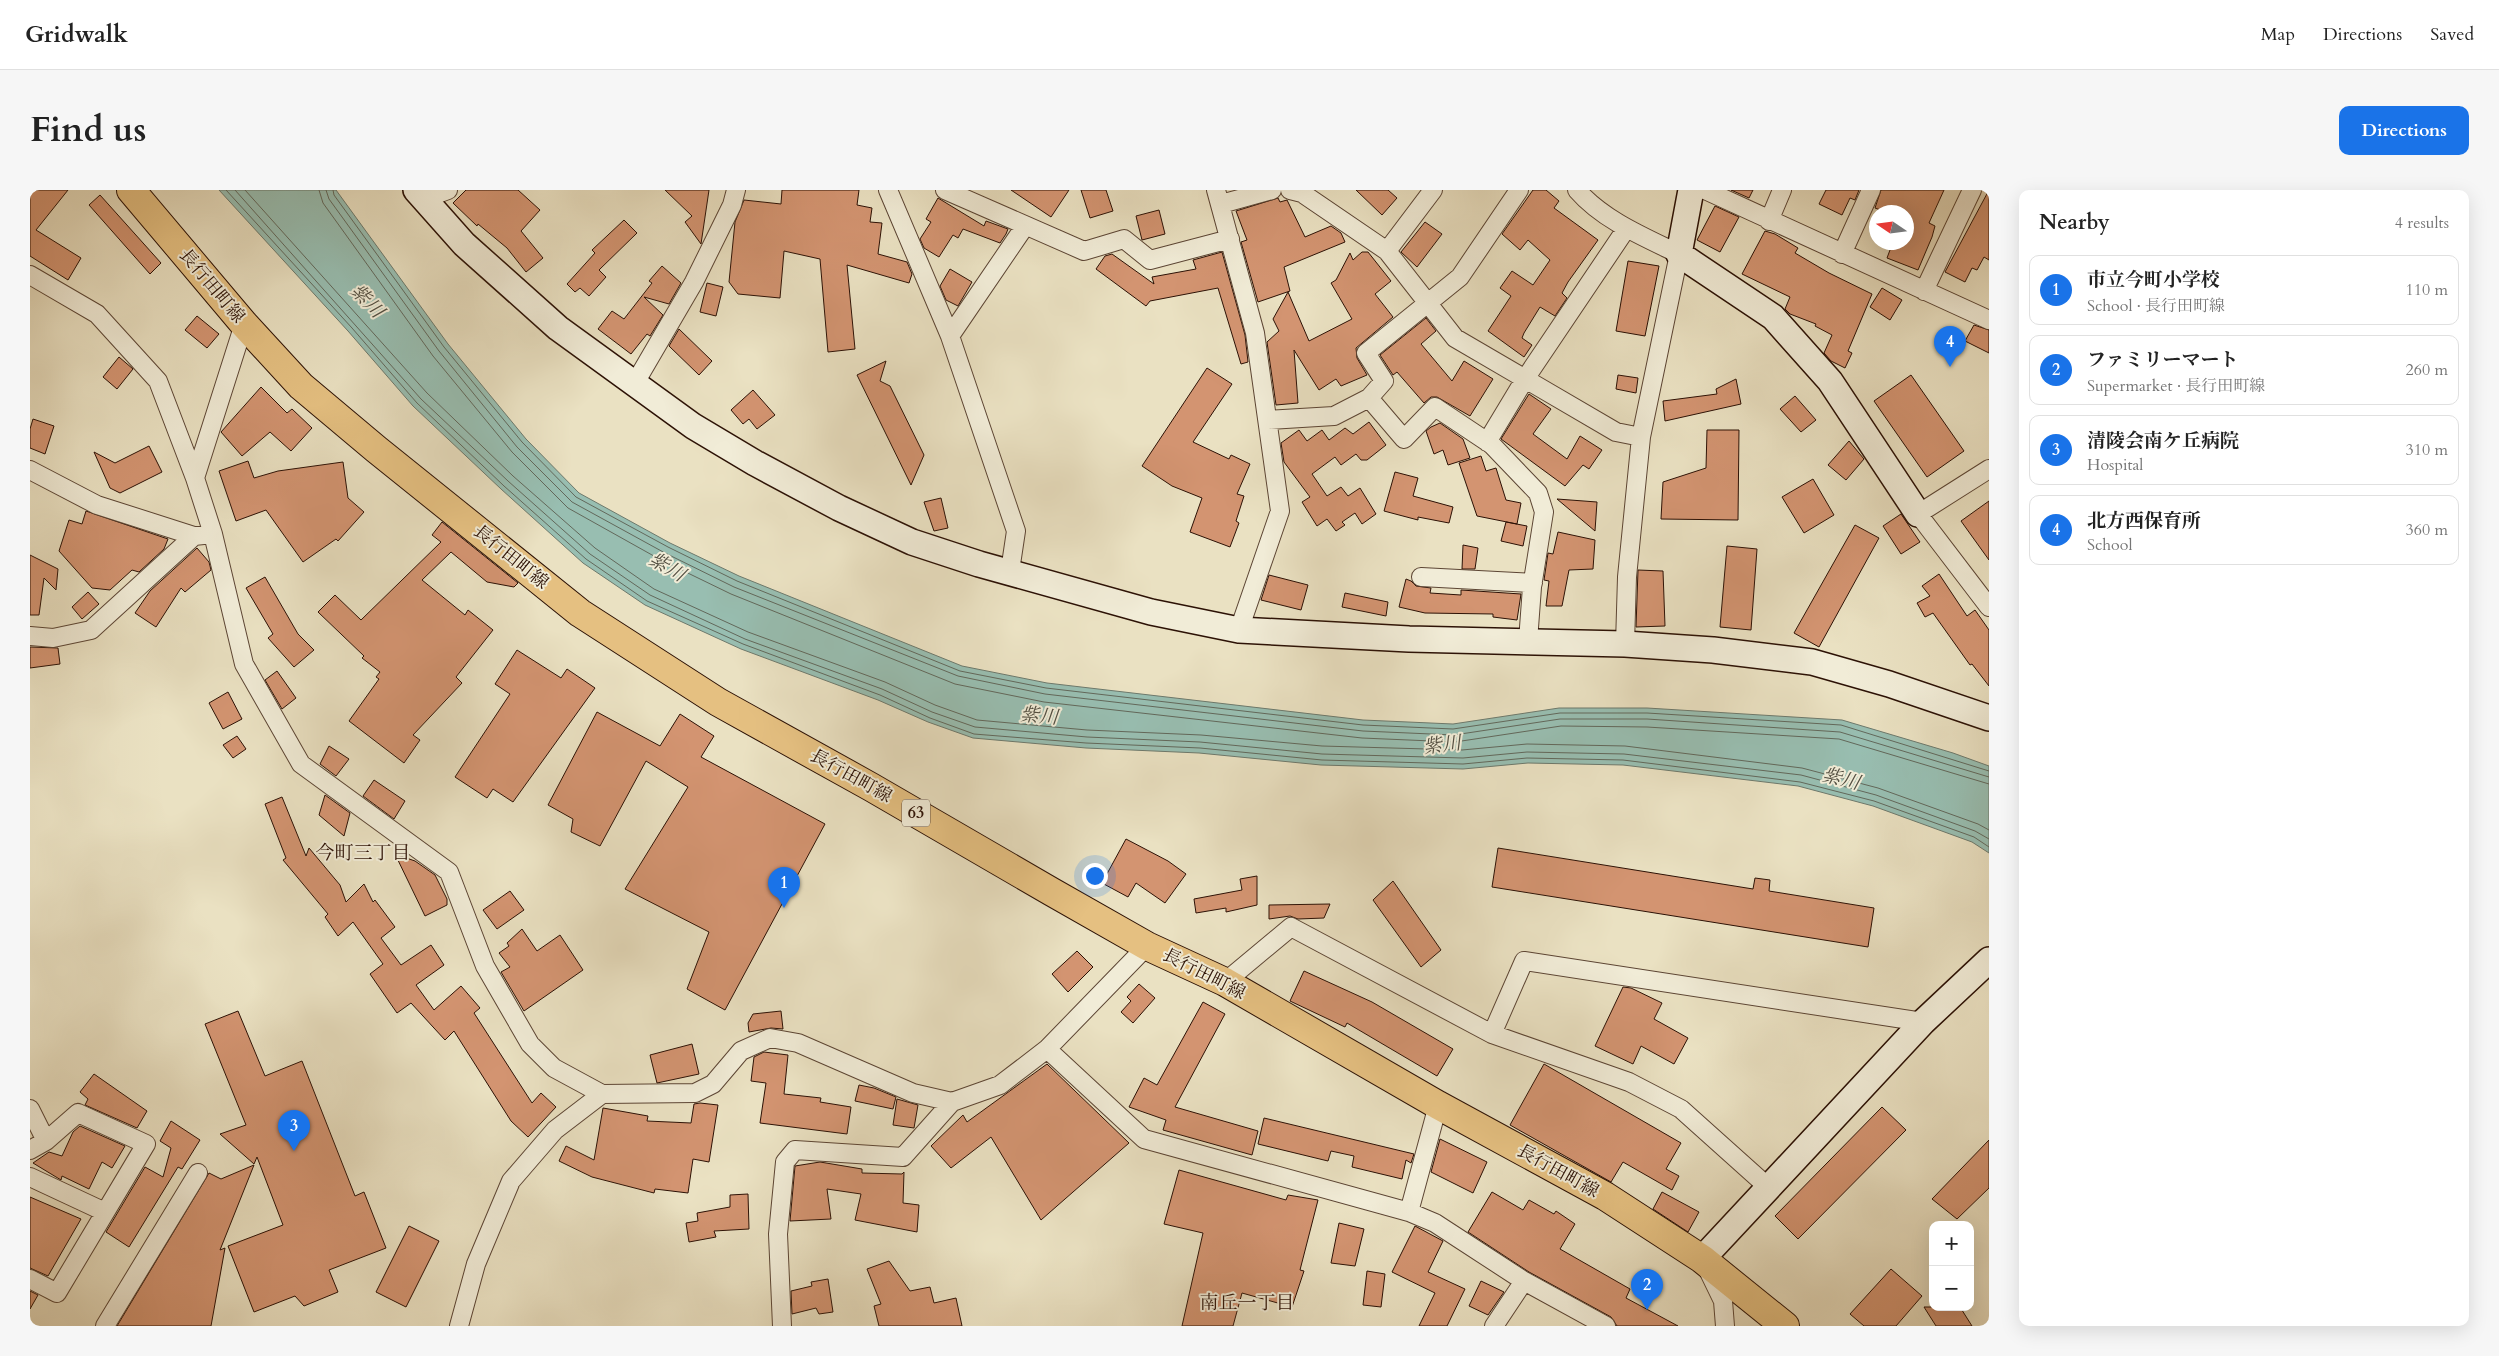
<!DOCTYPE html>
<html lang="en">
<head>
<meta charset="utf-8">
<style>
	body { margin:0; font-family:Cardo,"Noto Serif JP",serif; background:#f6f6f6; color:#222 }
	.controls { position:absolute; right:15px; bottom:15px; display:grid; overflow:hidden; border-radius:10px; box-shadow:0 5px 20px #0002 }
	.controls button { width:45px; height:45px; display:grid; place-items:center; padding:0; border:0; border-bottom:1px solid #e0e0e0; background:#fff; color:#222; font:25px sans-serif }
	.compass { position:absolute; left:1839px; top:15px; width:45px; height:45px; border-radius:50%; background:#fff; box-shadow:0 5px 20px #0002; rotate:283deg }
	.you { position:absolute; left:1064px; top:685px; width:18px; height:18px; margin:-12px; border:4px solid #fff; border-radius:50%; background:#1a73e8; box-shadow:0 0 0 8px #1a73e833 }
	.badge { display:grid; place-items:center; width:32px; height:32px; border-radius:50%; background:#1a73e8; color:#fff; font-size:16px; font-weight:700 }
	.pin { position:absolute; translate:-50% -41px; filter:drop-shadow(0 1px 2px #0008) }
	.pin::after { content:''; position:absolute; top:26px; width:18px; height:15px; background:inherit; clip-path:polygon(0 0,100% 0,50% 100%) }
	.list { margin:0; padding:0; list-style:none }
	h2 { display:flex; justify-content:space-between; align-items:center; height:65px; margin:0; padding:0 20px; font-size:21px }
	h2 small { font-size:16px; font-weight:400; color:#767676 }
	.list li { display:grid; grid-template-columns:32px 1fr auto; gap:15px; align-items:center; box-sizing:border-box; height:70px; margin:0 10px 10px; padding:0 10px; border:1px solid #e0e0e0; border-radius:10px }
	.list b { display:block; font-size:19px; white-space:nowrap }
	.list p { margin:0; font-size:16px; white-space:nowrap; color:#767676 }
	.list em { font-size:16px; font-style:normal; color:#767676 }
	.map { position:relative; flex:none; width:1959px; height:1136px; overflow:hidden; border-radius:10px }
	header { display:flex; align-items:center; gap:30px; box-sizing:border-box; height:70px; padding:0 25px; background:#fff; border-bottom:1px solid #e0e0e0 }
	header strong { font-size:24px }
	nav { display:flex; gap:28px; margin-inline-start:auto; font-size:18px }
	.intro { display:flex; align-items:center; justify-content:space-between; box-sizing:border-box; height:120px; padding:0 30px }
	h1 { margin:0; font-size:35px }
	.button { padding:12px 22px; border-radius:10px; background:#1a73e8; color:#fff; font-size:18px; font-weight:700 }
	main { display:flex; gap:30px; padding:0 30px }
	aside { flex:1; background:#fff; border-radius:10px; box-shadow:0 5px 20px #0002 }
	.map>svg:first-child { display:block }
</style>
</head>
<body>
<header>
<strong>Gridwalk</strong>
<nav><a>Map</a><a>Directions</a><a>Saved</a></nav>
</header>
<div class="intro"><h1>Find us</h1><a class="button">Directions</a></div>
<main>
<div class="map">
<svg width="1959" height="1136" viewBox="0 0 1959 1136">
	<rect width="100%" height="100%" fill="#eae1c2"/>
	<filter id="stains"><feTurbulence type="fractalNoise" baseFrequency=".004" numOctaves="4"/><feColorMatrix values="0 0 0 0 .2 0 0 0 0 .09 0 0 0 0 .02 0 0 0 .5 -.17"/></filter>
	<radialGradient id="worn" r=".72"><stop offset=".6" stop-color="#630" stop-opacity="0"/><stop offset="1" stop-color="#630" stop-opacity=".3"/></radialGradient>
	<path fill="#98beb1" stroke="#6d796c" d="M189 0H306L418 154 496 249 549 303 640 353 709 386 932 476 1017 493 1333 530 1423 534 1529 518H1617L1812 530 1923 563 1959 576V663L1942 652 1843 616 1768 596 1593 575 1498 573 1433 579 1291 575 1169 563 1056 558 943 548 898 532 848 510 711 459 615 415 553 373 471 299 383 216 318 141Z"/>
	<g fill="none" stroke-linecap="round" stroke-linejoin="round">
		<path stroke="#62685b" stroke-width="1" d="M196 0 322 138 387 213 474 296 556 369 617 411 713 454 850 505 900 528 944 544 1056 553 1170 558 1292 570 1433 574 1497 568 1593 570 1770 592 1844 611 1944 647 1959 657
			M205 0 391 209 478 291 560 364 620 405 715 449 852 499 902 522 945 537 1057 547 1170 552 1292 564 1433 568 1497 562 1594 564 1771 585 1846 605 1945 641 1959 649
			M215 0 397 203 483 286 565 358 624 399 718 442 855 492 905 515 947 530 1057 540 1171 545 1292 556 1432 560 1497 554 1595 556 1772 578 1848 598 1948 634 1959 640
			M289 0 293 13 403 166 482 262 538 318 631 370 701 404 925 494 1014 512 1332 548 1425 552 1531 536 1617 537 1809 549 1959 594
			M296 0 299 9 409 161 487 257 542 312 635 363 704 397 928 486 1015 504 1333 541 1424 545 1530 529H1617L1810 542 1959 587
			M303 0 304 5 414 157 492 252 546 307 638 357 707 391 930 481 1016 498 1333 535 1423 539 1530 523H1617L1811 535 1959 581"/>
	</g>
	<path fill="#d39471" stroke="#2c1105" d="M0 0H38L6 40 51 68 38 90 0 66Z
		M436 0H488L510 20 491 41 513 68 496 82 477 58 448 34 447 36 423 13Z
		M635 0H679L671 54 655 32 662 26Z
		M752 0H829L827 15 842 18 840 32 852 33 848 64 877 72 882 84 879 93 817 75 825 159 798 162 790 69 754 61 750 108 708 104 699 92 705 32 714 10 751 14Z
		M981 0H1039L1021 27Z
		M1051 0H1076L1083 21 1060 28Z
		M1326 0H1358L1367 8 1352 25Z
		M1503 0H1516L1529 11 1524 18 1568 50 1538 92 1532 103 1537 108 1525 126 1510 117 1494 143 1492 148 1502 155 1494 167 1458 141 1481 106 1470 98 1482 81 1503 95 1520 70 1498 50 1490 60 1472 44Z
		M1701 0H1723L1719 8Z
		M1796 0H1829L1825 10 1820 8 1812 25 1789 14Z
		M1851 0H1914L1899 33 1905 36 1902 47 1888 80 1857 68 1863 52H1876V22H1856L1845 18Z
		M1959 0V70L1954 67 1947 80 1942 78 1935 92 1915 82Z
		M70 5 131 73 120 84 59 15Z
		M908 8 954 36 956 31 978 39 976 44 970 53 933 39 928 48 923 45 909 67 894 58 890 49 901 32 896 29Z
		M1248 8 1250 12 1257 10 1275 47 1301 36 1311 43 1315 52 1254 77 1260 101 1228 112 1211 52 1217 50 1206 21Z
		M1685 16 1709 27 1690 62 1667 50Z
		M1129 20 1135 44 1112 50 1106 26Z
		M594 30 607 43 569 80 576 87 559 106 550 98 545 102 537 94 565 63 562 60Z
		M1395 32 1412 44 1387 77 1371 62Z
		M1735 41 1745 44 1768 58 1765 63 1799 83 1842 104 1818 161 1822 163 1815 178 1801 171 1794 163 1802 145 1785 136 1786 134 1760 124 1755 119 1760 107 1712 84Z
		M1192 62 1215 145 1218 172 1211 174 1188 98 1120 111 1116 116 1066 79 1075 66 1082 64 1124 94 1122 87 1166 79 1163 70Z
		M1332 62H1338L1361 91 1345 104 1363 127 1326 158 1327 168 1337 185 1311 196 1306 189 1289 200 1264 160 1268 213 1246 215 1237 152 1249 141 1243 129 1258 102 1279 151 1322 129 1301 93 1306 90 1320 63 1323 70Z
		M1598 71 1629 76 1615 146 1586 141Z
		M632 76 651 93 639 114 614 107 633 125 620 146 617 144 601 164 568 139 582 121 594 129 622 93 619 91Z
		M920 79 942 92 928 116 916 110 910 96Z
		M677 93 693 97 686 126 670 122Z
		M1852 98 1872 110 1860 130 1840 117Z
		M167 126 189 144 177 158 155 140Z
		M1396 128 1406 141 1391 154 1422 191 1434 171 1463 189 1440 226 1407 207H1401L1394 213 1367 182 1363 185 1350 165Z
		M1944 135 1959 140V163L1935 151Z
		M649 139 682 171 669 185 639 156Z
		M89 167 103 179 87 199 73 187Z
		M856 171 850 191 860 196 894 265 881 295 827 185Z
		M1177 178 1202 194 1163 252 1199 269 1201 265 1220 274 1207 304 1214 306 1206 331 1209 333 1200 357 1160 342 1172 308 1142 296 1112 276Z
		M1588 185 1608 188 1606 203 1586 199Z
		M1881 185 1934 261 1897 287 1844 211Z
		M1706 189 1711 214 1635 231 1633 211 1687 204 1686 199Z
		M231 197 257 223 262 219 282 238 261 261 240 242 212 266 191 242Z
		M723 200 745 225 727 239 719 229 713 234 701 220Z
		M1499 204 1521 219 1503 244 1537 269 1550 246 1572 260 1559 279 1553 275 1535 296 1471 249Z
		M1765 206 1786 230 1771 242 1750 219Z
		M3 229 24 236 15 264 0 258V239Z
		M1339 232 1356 255 1337 270H1331L1326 264 1311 275 1305 267 1282 284 1297 306 1311 297 1318 306 1330 298 1346 324 1332 334 1325 323 1312 332 1315 335 1306 341 1297 329 1287 336 1272 312 1280 307 1254 272 1251 253 1269 240 1277 251 1292 240 1299 250 1315 238 1323 244Z
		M1410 233 1433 249 1440 268 1418 275 1413 260 1404 264 1396 241 1401 237Z
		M1677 240H1709L1708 330 1631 329 1633 292 1676 278Z
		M1819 251 1834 269 1816 290 1798 275Z
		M119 256 132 282 90 303 80 298 64 262 85 273Z
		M1451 266 1456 281 1466 278 1476 310 1491 313 1487 334 1447 326 1429 273Z
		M218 271 224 288 248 281 313 272 318 308 334 322 308 351 306 349 273 372 236 320 206 331 189 281Z
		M1365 282 1388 288 1383 306 1423 317 1419 333 1388 327V330L1354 321Z
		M1783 289 1804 325 1774 343 1752 307Z
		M911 308 918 338 904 341 894 312Z
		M1527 309 1567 312 1565 341Z
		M1959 311V370L1931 331Z
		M56 321 138 349 134 359 109 382 102 380 80 400 62 398 29 361 39 330 52 334Z
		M1871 324 1890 352 1871 364 1853 336Z
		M412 332 488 393 484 397 457 392 421 362 392 390 435 425 438 420 463 440 426 487 432 493 383 545 390 550 374 573 319 531 349 489 346 487 350 482 332 468 334 466 288 422 305 405 331 430 411 352 402 345Z
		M1476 332 1497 336 1493 356 1471 351Z
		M1825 335 1849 348 1789 457 1764 443Z
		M1528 342 1565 350 1563 379 1539 380 1532 416H1516L1519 391 1514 390 1518 363 1523 364Z
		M1433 355 1448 358 1445 379H1432Z
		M1697 356 1727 359 1721 440 1690 437Z
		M167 358 179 372 181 380 155 402 151 398 126 437 105 423 120 401Z
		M0 365 28 379 26 400 14 388 9 425H0Z
		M1608 380 1633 381 1635 436 1606 437Z
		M1909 384 1937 426 1945 420 1959 440V496L1942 474 1940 475 1903 423 1895 427 1887 413 1900 406 1892 396Z
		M1239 385 1278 395 1271 420 1231 410Z
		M235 387 268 444 284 460 264 477 238 448 243 444 216 398Z
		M1376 389 1381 391 1386 396 1401 398 1400 403 1431 405V400L1491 404 1487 430 1463 427V424L1395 423 1369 417Z
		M58 402 69 414 52 429 42 417Z
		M1315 403 1358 412 1356 426 1312 417Z
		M0 457 28 458 30 474 0 478Z
		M487 460 531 488 537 479 565 498 483 612 463 599 457 608 425 587 480 504 465 494Z
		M247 481 266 508 252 519 235 490Z
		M198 502 212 529 193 539 179 513Z
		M567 522 630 556 650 524 684 546 671 567 795 634 695 820 657 799 679 742 595 699 658 597 616 571 570 656 541 642 543 629 518 615Z
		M207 546 216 559 203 568 193 555Z
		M299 556 319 569 306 586 290 574Z
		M344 590 375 611 364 629 333 606Z
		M295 605 320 623 314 646 289 625Z
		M252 607 276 666 279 658 310 695 316 712 334 694 343 712 345 710 365 737 351 748 371 775 401 755 414 775 386 795 404 820 431 796 450 818 444 823 502 913 511 903 526 917 498 947 481 931 424 841 415 850 381 813 367 823 340 784 353 774 323 732 308 746 295 727 298 724 253 670 256 668 235 614Z
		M1096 649 1138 671 1156 684 1135 713 1106 693 1098 707 1072 693Z
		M1468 658 1723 699 1725 688 1740 690 1739 701 1844 718 1838 757 1462 697Z
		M365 664 385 671 405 685 417 709V715L395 726Z
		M1227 686V715L1196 722V718L1166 723 1164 709 1212 700 1210 689Z
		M1363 691 1411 760 1391 777 1343 710Z
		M480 701 494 720 467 739 453 720Z
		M1300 714 1294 728 1268 729 1260 726 1239 729V715Z
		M492 739 507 761 530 745 553 780 494 821 471 782 480 777 469 763 479 756 477 753Z
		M1047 761 1063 777 1038 802 1022 784Z
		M1274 781 1342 812 1423 859 1407 886 1317 833 1315 837 1260 811Z
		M1109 794 1125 808 1103 833 1091 822 1101 811 1097 807Z
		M1593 797 1601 798 1632 813 1624 829 1658 848 1644 874 1611 856 1603 874 1565 856Z
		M1173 812 1195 824 1145 917 1228 941 1222 965 1133 940 1136 930 1099 917 1114 888 1127 895Z
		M208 821 235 886 272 871 325 1006 334 1002 356 1058 299 1080 308 1102 274 1116 265 1106 224 1122 198 1056 253 1035 227 967 224 974 190 944 216 935 175 834Z
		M751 821 753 839 741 838 719 842 718 833 723 824Z
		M662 854 669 884 627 893 620 865Z
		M734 862 758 865 754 904 791 908 790 912 821 917 817 944 730 933 736 893 721 891 724 867Z
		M1017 874 1099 953 1011 1030 961 947 921 978 901 956 933 925 937 932Z
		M1514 874 1651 953 1636 979 1649 986 1642 1000 1593 972 1581 992 1480 935Z
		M64 884 117 921 107 938 55 915 58 909 50 902Z
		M829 895 844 898 866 907 863 919 825 911Z
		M867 909 888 915 884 938 863 935Z
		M670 913 688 915 679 972 663 969 658 1003 625 999 624 1003 562 987 529 971 536 956 564 970 573 918 618 926 617 931 661 933 664 914Z
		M1852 917 1876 940 1768 1049 1745 1026Z
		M1234 928 1384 964 1381 973 1376 970 1372 989 1322 977 1324 966 1301 961 1298 971 1228 954Z
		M141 931 170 950 152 979 148 977 99 1057 76 1042 115 977 133 987 141 958 130 951Z
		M50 936 95 956 82 978 72 972 59 999 32 986 31 990 3 973 19 962 32 966 43 942Z
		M1410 949 1457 972 1443 1003 1401 982Z
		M1959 950V998L1927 1029 1902 1009Z
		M790 972 832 979V983L872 984 874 982 873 1013 889 1015 887 1042 825 1030 831 1004 797 999 801 1029 760 1031 765 976Z
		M224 975 190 1060 195 1058 181 1136H87L179 983 191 989Z
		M1149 980 1256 1010 1258 1005 1288 1010 1270 1080 1274 1081 1262 1117 1212 1103 1203 1136H1152L1173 1043 1134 1034Z
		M1462 1002 1493 1020 1499 1010 1524 1024 1526 1021 1545 1034 1530 1059 1600 1099 1596 1108 1648 1136H1587L1581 1127 1499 1082 1438 1042Z
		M1632 1002 1669 1022 1658 1042 1623 1019Z
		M718 1004 719 1039 684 1041 686 1047 659 1052 656 1033 668 1031 667 1023 700 1017V1005Z
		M0 1007 51 1029 18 1086 0 1078Z
		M1309 1033 1334 1039 1325 1076 1301 1073Z
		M379 1036 409 1051 376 1117 346 1102Z
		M1385 1036 1413 1051 1398 1082 1435 1099 1417 1136H1389L1405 1103 1362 1082Z
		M859 1071 880 1101 900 1097 904 1113 926 1108 932 1136H849L844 1116 851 1114 837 1079Z
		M1861 1079 1892 1106 1866 1136H1834L1820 1124Z
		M1337 1081 1355 1084 1351 1117 1333 1115Z
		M798 1089 803 1122 789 1124 786 1118 762 1124 761 1101 782 1096 781 1092Z
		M1451 1091 1474 1102 1458 1125 1439 1116Z
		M0 1101 8 1105 0 1119Z
		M1894 1117H1930L1942 1136H1906Z"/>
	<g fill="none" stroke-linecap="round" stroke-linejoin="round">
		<g stroke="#5c4534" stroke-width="20">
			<path id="street" d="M858 0 920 146 986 341 980 381
				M915 0 1054 61 1094 49 1120 70 1200 49
				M1186 0 1225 143 1250 321 1209 440
				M1260 0 1272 3 1357 61 1425 148 1586 242 1611 247
				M1547 0C1573 30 1614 47 1649 64L1611 247 1597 387 1595 454
				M1675 0 1959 130
				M394 9 418 0
				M1191 14 1242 0
				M1739 31 1752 0
				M1357 61 1403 0
				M1812 64 1841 0
				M0 85 67 124 128 191 165 288
				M1894 101 1942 0
				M214 134 165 288 183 344 214 474 271 574 419 682 455 776 500 854 524 878 572 904 665 903 683 894 711 861 740 848 768 853 883 903 922 912
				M920 146 995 36
				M605 193 664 92 702 15 706 0
				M1339 208 1374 249 1405 217 1462 255 1508 303 1514 322 1502 397 1498 451
				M1238 230 1304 226 1339 208 1354 191 1336 163 1430 87 1489 0
				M1457 252 1495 189 1596 39
				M1959 279 1888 324 1959 417
				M0 280 67 315 164 346
				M1391 387 1503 393
				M0 446 23 448 61 440 164 346 183 344
				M1195 792 1261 737 1462 844 1599 892 1651 919 1738 997
				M1462 844 1494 771 1893 832
				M1017 859 1114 949 1379 1022 1405 1033 1494 1091 1576 1136
				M0 919 16 951
				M0 960 16 951 48 923 116 954 27 1103 0 1089
				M0 987 75 1022
				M1379 1022 1408 915
				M1677 1078 1693 1111 1695 1136
				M75 1136 168 983
				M429 1136 446 1074 481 991 525 940 572 904
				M752 1136 748 1044 755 972 765 960 873 967 922 912 970 895 1017 859 1117 756
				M1464 1136 1494 1091"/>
		</g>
		<g stroke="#2c1105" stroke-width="28">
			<path id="secondary" d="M386 0 434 54 528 138 663 236 725 273 809 318 882 352 949 374 1121 422 1209 440 1379 449 1595 454 1683 460 1782 472 1859 494 1959 528
				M1661 0 1649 64 1743 127 1800 191 1888 324
				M1672 1069 1893 832 1959 770"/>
		</g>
		<g stroke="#2c1105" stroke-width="30">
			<path id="primary" d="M101 0 214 134 271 196 346 259 550 423 688 512 841 597 1022 702 1117 756 1195 792 1408 915 1575 1006 1672 1069 1755 1136"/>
		</g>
		<use href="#street" stroke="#f1ecd7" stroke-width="18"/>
		<use href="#secondary" stroke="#f1ecd7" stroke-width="25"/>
		<use href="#primary" stroke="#e5c081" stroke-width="28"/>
	</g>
	<g text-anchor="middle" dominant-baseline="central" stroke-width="4" stroke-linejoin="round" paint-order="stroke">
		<rect fill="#f1ecd7" stroke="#675344" stroke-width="1" x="872" y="609.5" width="28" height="27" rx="4"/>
		<g font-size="16" font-weight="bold" fill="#2c1105">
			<text x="886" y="623">63</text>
		</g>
		<g font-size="18" fill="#2c1105" stroke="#f1ecd7">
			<text transform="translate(182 96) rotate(50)">長行田町線</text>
			<text transform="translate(481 367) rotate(39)">長行田町線</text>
			<text transform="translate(821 586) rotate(29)">長行田町線</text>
			<text transform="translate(1174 784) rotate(27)">長行田町線</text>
			<text transform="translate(1528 981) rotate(29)">長行田町線</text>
		</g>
		<g font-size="19" font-style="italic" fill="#524e41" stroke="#f1ecd7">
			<text transform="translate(337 111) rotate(46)">紫川</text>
			<text transform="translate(637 377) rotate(30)">紫川</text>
			<text transform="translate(1009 526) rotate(5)">紫川</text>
			<text transform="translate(1412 555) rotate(-7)">紫川</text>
			<text transform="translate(1811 589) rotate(14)">紫川</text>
		</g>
		<g font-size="19" fill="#2c1105" stroke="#f1ecd7">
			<text x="333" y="663">今町三丁目</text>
			<text x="1217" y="1113">南丘一丁目</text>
		</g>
	</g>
	<rect width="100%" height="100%" filter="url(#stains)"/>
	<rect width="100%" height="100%" fill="url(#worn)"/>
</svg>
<div class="controls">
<button>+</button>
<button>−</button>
</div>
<svg class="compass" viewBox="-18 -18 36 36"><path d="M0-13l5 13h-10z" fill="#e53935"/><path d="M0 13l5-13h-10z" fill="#767676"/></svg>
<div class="you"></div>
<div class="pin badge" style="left:754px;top:718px">1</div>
<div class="pin badge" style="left:1617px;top:1120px">2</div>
<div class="pin badge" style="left:264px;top:961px">3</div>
<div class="pin badge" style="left:1920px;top:177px">4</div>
</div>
<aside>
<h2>Nearby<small>4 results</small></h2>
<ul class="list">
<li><span class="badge">1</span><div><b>市立今町小学校</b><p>School · 長行田町線</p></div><em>110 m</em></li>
<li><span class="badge">2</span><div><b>ファミリーマート</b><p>Supermarket · 長行田町線</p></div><em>260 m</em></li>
<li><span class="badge">3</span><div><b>清陵会南ケ丘病院</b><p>Hospital</p></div><em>310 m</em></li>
<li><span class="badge">4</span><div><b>北方西保育所</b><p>School</p></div><em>360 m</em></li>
</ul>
</aside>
</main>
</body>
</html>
